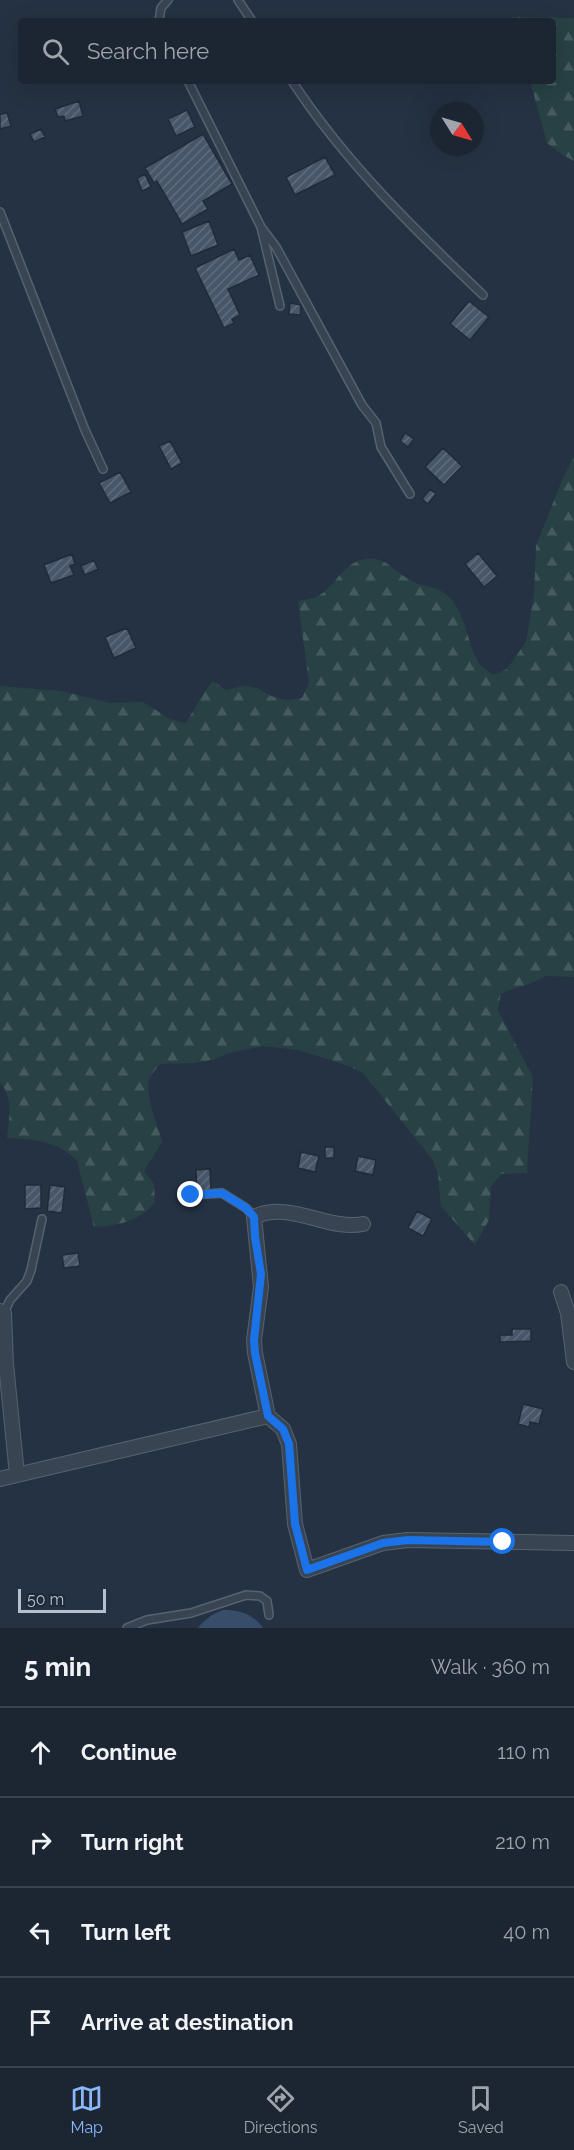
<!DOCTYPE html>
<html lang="en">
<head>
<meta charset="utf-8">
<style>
	body { margin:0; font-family:Raleway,sans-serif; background:#252e3a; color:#f1f3f6 }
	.compass { position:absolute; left:430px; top:102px; width:54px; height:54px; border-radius:50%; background:#1c2632; box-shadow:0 6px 24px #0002; rotate:127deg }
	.scale { position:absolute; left:18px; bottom:15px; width:88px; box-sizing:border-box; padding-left:6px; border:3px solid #b6bfcd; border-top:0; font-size:16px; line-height:21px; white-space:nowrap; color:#b6bfcd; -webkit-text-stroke:4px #1e2938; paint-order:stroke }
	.stop { position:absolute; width:18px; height:18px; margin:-14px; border:4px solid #1a73e8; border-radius:50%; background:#fff }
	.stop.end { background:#1a73e8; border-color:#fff; box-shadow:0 2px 6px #0008 }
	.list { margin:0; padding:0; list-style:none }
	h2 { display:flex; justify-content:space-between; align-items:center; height:78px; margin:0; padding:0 24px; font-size:26px }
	h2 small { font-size:20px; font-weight:400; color:#a0a5ac }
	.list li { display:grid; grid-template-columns:39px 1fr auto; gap:18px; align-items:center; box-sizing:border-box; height:90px; padding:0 24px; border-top:2px solid #3a434d }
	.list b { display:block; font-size:22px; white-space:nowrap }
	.list em { font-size:20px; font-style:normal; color:#a0a5ac }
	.icon { flex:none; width:33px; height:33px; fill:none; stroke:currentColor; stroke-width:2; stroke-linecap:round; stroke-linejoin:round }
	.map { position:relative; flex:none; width:574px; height:1628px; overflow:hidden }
	.search { position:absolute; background:#1c2632; box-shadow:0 6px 24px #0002; left:18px; right:18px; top:18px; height:66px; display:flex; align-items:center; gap:15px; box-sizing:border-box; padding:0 21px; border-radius:6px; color:#a0a5ac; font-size:22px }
	.sheet { height:438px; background:#1c2632 }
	nav { display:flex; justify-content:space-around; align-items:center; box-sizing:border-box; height:84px; border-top:2px solid #3a434d; background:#1c2632; font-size:16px; color:#a0a5ac }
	nav a { display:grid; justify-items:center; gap:3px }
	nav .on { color:#8ab8fe }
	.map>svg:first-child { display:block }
</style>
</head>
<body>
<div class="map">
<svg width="574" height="1628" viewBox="0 0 574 1628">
	<defs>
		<pattern id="forest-firs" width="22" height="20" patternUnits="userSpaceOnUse" patternTransform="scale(1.5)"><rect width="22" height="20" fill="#274144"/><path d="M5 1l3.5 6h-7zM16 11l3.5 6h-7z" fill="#445b5e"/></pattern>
		<pattern id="building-hatch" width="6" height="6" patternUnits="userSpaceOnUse" patternTransform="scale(1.5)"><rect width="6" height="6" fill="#48566a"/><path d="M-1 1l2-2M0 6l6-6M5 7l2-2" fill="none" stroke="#606c7e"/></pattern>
	</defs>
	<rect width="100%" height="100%" fill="#253243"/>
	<path fill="url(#forest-firs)" d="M512 17 574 18V161L561 154 547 143 530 81H553V21H513Z
		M574 456V977L546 976 532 983 501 993 498 1010 533 1077 527 1173 501 1174 491 1187 489 1220 475 1245 441 1206 438 1174 432 1159 363 1073 349 1066 298 1050 264 1046 229 1053 213 1060 194 1063 160 1064C156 1069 151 1074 149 1080 145 1098 158 1124 162 1142L144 1171 154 1184 155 1202C138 1222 120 1225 94 1227L77 1161C59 1141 32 1139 7 1138 9 1118 14 1099 0 1082V686L61 691 110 703 143 702 170 719 185 723C196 709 201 694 213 681L226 690 242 686 257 688 271 696 286 700 302 698 309 683 298 601C305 599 314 599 320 595 338 583 343 562 366 559 386 556 395 572 410 580 419 586 432 586 441 591 467 606 465 641 479 663 482 668 489 672 493 675L507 669 526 642 534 594 536 546 562 480Z"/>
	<path fill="#374e6b" d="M223 1610C240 1610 253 1614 263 1628H198C205 1619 212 1614 223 1610Z"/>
	<path fill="url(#building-hatch)" stroke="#202b3a" stroke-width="1.5" d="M79 101 83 116 65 121 64 116 58 117 55 109Z
		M187 110 195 127 176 136 168 119Z
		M7 112 11 126 0 129V115Z
		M41 129 45 137 34 142 30 134Z
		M203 134 232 184 203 201 208 209 182 224 157 181 154 183 145 168Z
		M325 157 335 175 295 195 286 177Z
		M145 174 151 187 142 191 137 178Z
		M209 221 218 245 191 256 182 232Z
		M234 249 239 260 250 255 259 275 228 289 240 315 232 319 234 323 224 328 195 268Z
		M469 301 489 317 470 340 450 324Z
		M290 303 301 305 300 315 289 314Z
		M405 433 414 439 408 447 400 441Z
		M170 441 182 463 171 469 159 446Z
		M443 448 462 466 444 485 425 467Z
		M120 472 131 492 110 503 99 483Z
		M430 489 436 494 428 504 422 499Z
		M478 553 497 576 484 587 465 564Z
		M72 554 75 564 70 566 74 575 51 583 44 565Z
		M94 560 98 569 85 575 81 566Z
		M127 628 136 648 114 658 105 637Z
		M325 1147H334V1158H325Z
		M301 1152 319 1156 315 1172 298 1168Z
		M358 1156 376 1160 373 1175 355 1171Z
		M210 1169 211 1193 197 1194 196 1170Z
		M25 1185H41V1208L25 1209Z
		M50 1185 65 1187 62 1213 47 1211Z
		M417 1211 432 1219 423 1236 408 1228Z
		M78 1253 80 1266 64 1268 62 1255Z
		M512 1329H531V1341L500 1342V1335H512Z
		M523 1404 543 1409 539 1424 530 1422 529 1427 518 1424Z"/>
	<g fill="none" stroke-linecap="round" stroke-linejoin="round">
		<g stroke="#576270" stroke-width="10">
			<path id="service" d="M238 0 252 21
				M159 21 161 8 168 0
				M188 81 261 227 280 306
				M292 81C345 162 413 228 483 295
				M0 212 85 430 103 469
				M261 227 276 247 362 405 376 423 381 447 410 494
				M191 1195 222 1193 246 1208 254 1217
				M4 1313 10 1300 27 1281 31 1270 42 1219
				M127 1628 147 1620 191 1613 246 1595 260 1596 267 1601 269 1615"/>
		</g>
		<g stroke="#576270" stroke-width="16">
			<path id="minor" d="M363 1224C327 1231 290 1200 254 1217L261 1287 254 1340 255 1353 268 1416 283 1429 289 1444 295 1524 307 1570 383 1543 408 1540 574 1543
				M561 1292 568 1313 574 1362
				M0 1311 4 1313 6 1364 17 1475
				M0 1479 268 1416"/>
		</g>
		<use href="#service" stroke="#394453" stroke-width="7"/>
		<use href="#minor" stroke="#394453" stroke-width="14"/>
	</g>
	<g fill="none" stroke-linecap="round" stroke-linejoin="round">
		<path stroke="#1a73e8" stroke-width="8" d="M191 1195 222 1193 246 1208 254 1217 255 1237 261 1274 254 1340 255 1353 268 1416 283 1429 289 1444 295 1524 307 1570 383 1543 408 1540 503 1542"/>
	</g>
</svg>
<svg class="compass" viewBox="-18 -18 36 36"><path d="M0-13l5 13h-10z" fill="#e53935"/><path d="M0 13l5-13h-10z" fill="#a0a5ac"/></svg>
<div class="scale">50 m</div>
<div class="stop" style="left:503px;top:1542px"></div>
<div class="stop end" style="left:191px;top:1195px"></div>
<div class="search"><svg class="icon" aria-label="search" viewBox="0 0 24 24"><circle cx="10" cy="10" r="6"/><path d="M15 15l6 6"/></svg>Search here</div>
</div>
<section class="sheet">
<h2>5 min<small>Walk · 360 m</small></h2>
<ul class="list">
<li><svg class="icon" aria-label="ahead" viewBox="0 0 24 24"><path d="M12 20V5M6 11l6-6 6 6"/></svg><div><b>Continue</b></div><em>110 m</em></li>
<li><svg class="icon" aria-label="right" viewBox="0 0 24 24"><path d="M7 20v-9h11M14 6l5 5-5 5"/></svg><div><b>Turn right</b></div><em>210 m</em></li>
<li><svg class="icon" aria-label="left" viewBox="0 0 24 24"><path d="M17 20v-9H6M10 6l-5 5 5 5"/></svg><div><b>Turn left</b></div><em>40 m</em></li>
<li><svg class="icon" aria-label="arrive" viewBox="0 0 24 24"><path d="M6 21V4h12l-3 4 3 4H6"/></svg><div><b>Arrive at destination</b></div></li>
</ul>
</section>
<nav>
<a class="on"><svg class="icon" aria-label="map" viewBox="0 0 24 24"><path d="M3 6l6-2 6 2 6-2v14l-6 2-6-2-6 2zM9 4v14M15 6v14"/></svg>Map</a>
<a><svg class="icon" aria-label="directions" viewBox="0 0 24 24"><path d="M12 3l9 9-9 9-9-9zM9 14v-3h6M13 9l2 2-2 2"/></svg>Directions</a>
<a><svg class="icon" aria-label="saved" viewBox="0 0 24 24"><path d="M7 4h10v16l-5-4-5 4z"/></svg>Saved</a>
</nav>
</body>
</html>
